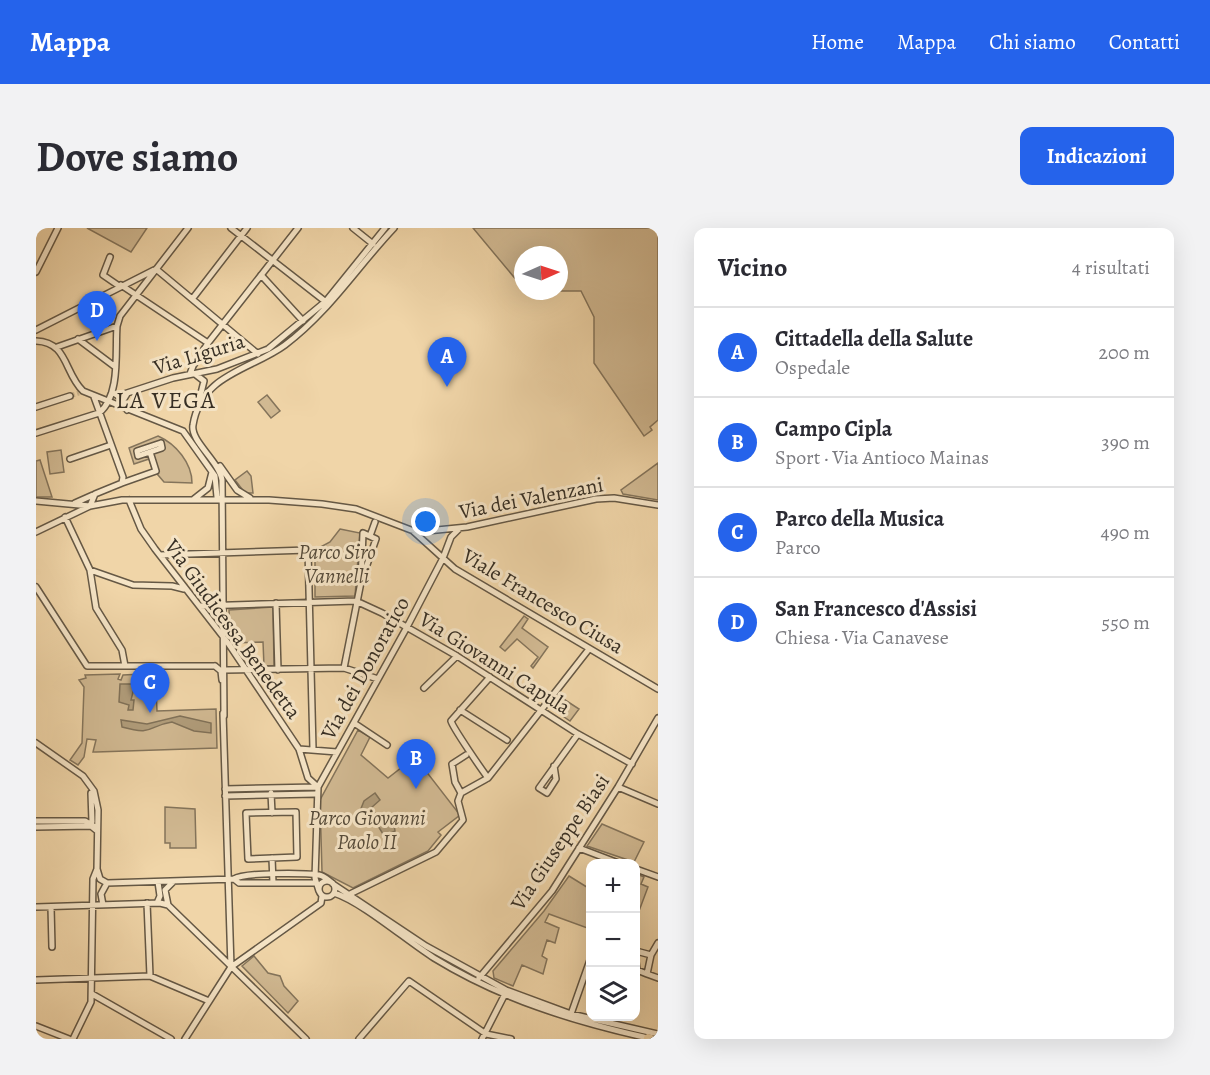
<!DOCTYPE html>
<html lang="it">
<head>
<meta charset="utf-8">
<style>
	body { margin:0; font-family:Alegreya,serif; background:#f2f2f3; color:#2b2b33 }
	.controls { position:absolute; right:18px; bottom:18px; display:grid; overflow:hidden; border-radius:12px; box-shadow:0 6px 24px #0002 }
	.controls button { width:54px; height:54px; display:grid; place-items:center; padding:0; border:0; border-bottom:2px solid #e1e1e2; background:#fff; color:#2b2b33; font:30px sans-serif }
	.compass { position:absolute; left:478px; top:18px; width:54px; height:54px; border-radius:50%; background:#fff; box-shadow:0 6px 24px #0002; rotate:87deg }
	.you { position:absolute; left:390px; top:294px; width:21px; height:21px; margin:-15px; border:4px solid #fff; border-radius:50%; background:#1a73e8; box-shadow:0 0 0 9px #1a73e833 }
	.badge { display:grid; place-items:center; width:39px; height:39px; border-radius:50%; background:#2563eb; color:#fff; font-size:20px; font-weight:700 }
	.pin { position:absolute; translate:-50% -50px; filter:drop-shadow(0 2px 3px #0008) }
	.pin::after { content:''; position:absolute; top:32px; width:21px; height:18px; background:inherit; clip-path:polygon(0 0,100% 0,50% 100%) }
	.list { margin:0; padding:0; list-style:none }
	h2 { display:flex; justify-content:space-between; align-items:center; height:78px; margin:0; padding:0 24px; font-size:26px }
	h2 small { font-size:20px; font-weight:400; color:#7c7c81 }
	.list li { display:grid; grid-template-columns:39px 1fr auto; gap:18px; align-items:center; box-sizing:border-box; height:90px; padding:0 24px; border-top:2px solid #e1e1e2 }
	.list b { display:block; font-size:22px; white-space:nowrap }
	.list p { margin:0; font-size:20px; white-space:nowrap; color:#7c7c81 }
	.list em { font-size:20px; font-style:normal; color:#7c7c81 }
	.icon { flex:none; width:33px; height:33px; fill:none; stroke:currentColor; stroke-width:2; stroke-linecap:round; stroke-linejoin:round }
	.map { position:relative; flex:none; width:622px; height:811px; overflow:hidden; border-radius:12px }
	header { display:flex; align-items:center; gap:36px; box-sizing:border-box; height:84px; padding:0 30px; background:#2563eb; color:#fff }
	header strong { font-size:28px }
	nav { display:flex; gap:33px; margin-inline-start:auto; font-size:21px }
	.intro { display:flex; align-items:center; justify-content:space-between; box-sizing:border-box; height:144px; padding:0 36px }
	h1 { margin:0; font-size:42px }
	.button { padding:15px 27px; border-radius:12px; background:#2563eb; color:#fff; font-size:21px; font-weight:700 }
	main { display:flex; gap:36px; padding:0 36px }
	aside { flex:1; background:#fff; border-radius:12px; box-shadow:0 6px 24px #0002 }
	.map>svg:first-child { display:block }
</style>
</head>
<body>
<header>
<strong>Mappa</strong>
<nav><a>Home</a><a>Mappa</a><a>Chi siamo</a><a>Contatti</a></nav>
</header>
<div class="intro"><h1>Dove siamo</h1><a class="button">Indicazioni</a></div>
<main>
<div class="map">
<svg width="622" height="811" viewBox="0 0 622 811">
	<rect width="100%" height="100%" fill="#f0d5a8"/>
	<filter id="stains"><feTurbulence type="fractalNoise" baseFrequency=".00333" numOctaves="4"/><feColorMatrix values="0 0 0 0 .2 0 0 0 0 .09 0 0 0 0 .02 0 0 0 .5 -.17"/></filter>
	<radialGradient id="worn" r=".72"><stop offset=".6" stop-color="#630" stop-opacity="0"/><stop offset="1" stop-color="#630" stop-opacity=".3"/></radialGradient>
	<path fill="#d1b992" stroke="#84745b" stroke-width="1.5" d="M51 0H111L95 24Z
		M437 0H622V192L614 199 616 202 608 208 558 135V89L545 63H523V27H487V60Z
		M231 167 244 183 235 190 222 174Z
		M122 208C140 216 156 235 156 255L128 254 116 240 113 231 98 236 93 220Z
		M25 222 28 244 14 246 11 224Z
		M4 232 16 269H0V233Z
		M622 235V272L587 266 585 262Z
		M211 243 215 248 217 265H209L199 252Z
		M304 301 324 305 319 368 279 369V322L294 314Z
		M237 379 238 438H228L227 414 197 415 194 409 193 382Z
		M488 388 492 391 486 400 512 419 497 440 495 438 502 429 481 411 469 423 464 419Z
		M84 446 82 451 85 452 87 447 107 446 106 452H110V459L120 461 121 483 180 481 181 520 60 524H57L60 512 51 511 48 529 42 537 34 532 46 515 48 459 43 452 50 450 49 447Z
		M523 468 543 481 534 493 515 480Z
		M322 502 334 509 325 527 352 550 379 529 424 587 402 604 405 607 392 623 317 660 286 644 284 572Z
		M129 579 159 581 160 620H134V615H129Z
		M566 596 608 614 598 634 551 618Z
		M601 646 608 649 605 656 612 659 600 691Z
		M533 648 554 661V701L513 686 509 694 523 700 519 715 511 712 506 728 511 731 507 746 486 737 477 758 458 750 457 743 508 683Z
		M218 728 232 745 244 748 248 758 262 773 252 785 206 738Z"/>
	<path fill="#b19d7b" stroke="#807158" stroke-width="1.5" d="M84 456H99L95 472H98L97 482H92L93 477 83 474Z
		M144 488 175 495V505L158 503 136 494C110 498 119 508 86 499L85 492 111 496Z
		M339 565 344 572 335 580 336 584 344 587 348 596 353 594V597L358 596 359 603 351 607 347 606 339 593 327 598 320 593 328 573Z"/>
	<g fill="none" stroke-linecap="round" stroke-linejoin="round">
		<path stroke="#cbb48e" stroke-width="5" stroke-dasharray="5 2.5" stroke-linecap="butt" d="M34 168 43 165"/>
		<g stroke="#655845" stroke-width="8">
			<path id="minor" d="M195 0 290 74
				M317 0 337 16
				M74 29 67 47 83 58
				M120 41 222 126
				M0 44 22 0
				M225 47 267 93
				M85 57 172 115
				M157 70 211 0
				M0 102 118 42
				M42 111 78 138
				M0 113C32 114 28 145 47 163L147 203 179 248 181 269 184 272
				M21 119 81 98
				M154 146 157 138 172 115 262 0
				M159 146 168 153 163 173
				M76 164 82 168 137 150 181 141 232 121 290 73 349 0
				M0 179 34 168
				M91 182 86 174 91 166
				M0 205 63 185C85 167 79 123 81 98L84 88 152 0
				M34 231 75 217
				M184 238 201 262 214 270
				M86 255 120 243 114 224 126 220 125 215 101 223 102 228 114 224
				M158 271 172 260 176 244
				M93 272 105 301 119 321 192 415 263 521 272 550 282 559
				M0 273 54 278
				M39 275 57 267
				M54 278 59 266 86 255 87 249 58 169
				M29 289 54 342 60 380 86 422 89 438
				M377 303 419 341 622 461
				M0 304 54 278 86 272H233L286 276 320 281 375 302 391 303 431 299 560 271 578 270 622 277
				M334 308 339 294
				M124 327 272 322 277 521
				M54 342 97 357 136 358 148 361
				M0 359 51 438H179
				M240 375 242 442
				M164 378 320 373 346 385 421 428 542 506 596 536
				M179 438 185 443 186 452
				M308 440 325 354 340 311 327 305 325 354
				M189 442 308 440 342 451
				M388 460 421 428
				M424 482 471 512
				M187 485 195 739
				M188 488 186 252C183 233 154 213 157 197 165 146 215 142 249 117 293 84 321 39 358 0
				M318 495 351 517
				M0 515 47 548 58 563 62 582 61 641 64 651 71 655
				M263 521 301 524
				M518 538 520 551 511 565 503 560 542 506
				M452 550C446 542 417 500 415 493L454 449
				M582 559 622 576
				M189 561 281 559
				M55 565 56 594
				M235 565 236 585
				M425 565 452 550 553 421
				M425 565 419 554 416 536 430 527
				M189 568 279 566
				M260 584 261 629 212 631 210 585Z
				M0 593H49L59 599
				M0 599 55 598 60 602
				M543 620 585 636
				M236 630 237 655
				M600 641 622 649
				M198 651 203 655H280
				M283 661a8 8 0 1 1 16 0a8 8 0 1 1-16 0Z
				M137 654 129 662 132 677 270 811
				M71 655 198 651C208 644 269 645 283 647 288 648 291 651 295 654
				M297 656 390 718 470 762 535 786 622 806
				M283 663 279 650 282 559 371 399 407 330 415 309 422 302
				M298 665C326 674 371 713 398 730 465 771 536 793 612 810
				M314 666 400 624 427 592 422 573 425 565
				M111 675 114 748
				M121 675 124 668 122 654
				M67 677 65 666 71 655
				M0 679 124 675 132 677
				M15 679 16 719
				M600 723 615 727 622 715
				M600 734 601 742 611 746 615 727
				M611 746 622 750
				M443 750 516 663 582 559 622 490
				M0 752 114 748 173 773
				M56 766 135 811
				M535 786 554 732
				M0 798 33 811
				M37 811 55 774 57 651 61 641
				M149 811 195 739 285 675 286 668
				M323 811 373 753 450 806 475 811
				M446 811 469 766"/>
		</g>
		<g stroke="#372f24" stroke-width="10">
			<path id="highway" d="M612 810 615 811"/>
		</g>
		<use href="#minor" stroke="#f5e4c6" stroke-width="5"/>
		<use href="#highway" stroke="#f0d5a8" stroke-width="8"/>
	</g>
	<g text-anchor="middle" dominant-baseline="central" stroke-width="6" stroke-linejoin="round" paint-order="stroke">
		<g font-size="21" fill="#372f24" stroke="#f5e4c6">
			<text transform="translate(163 126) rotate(-17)">Via Liguria</text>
			<text transform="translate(495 270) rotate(-11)">Via dei Valenzani</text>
			<text transform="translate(507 373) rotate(31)">Viale Francesco Ciusa</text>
			<text transform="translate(197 401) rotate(54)">Via Giudicessa Benedetta</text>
			<text transform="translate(459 435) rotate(32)">Via Giovanni Capula</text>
			<text transform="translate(329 440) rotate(-61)">Via dei Donoratico</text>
			<text transform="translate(524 614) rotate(-56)">Via Giuseppe Biasi</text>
		</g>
		<g font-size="21" font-style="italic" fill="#564b3a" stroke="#f5e4c6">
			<text x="301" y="324">Parco Siro<tspan x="301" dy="24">Vannelli</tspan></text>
			<text x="331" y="590">Parco Giovanni<tspan x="331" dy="24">Paolo II</tspan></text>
		</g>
		<g font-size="24" letter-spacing="1.5" fill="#372f24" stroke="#f5e4c6">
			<text x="130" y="172">LA VEGA</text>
		</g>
	</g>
	<rect width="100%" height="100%" filter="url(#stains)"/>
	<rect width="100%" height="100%" fill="url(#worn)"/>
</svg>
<div class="controls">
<button>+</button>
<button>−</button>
<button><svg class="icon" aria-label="layers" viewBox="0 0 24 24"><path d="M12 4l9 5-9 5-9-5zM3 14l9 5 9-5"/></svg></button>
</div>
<svg class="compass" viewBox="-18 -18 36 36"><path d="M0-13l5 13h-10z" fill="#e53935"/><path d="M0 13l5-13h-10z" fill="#7c7c81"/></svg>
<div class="you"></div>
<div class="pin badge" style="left:411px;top:159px">A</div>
<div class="pin badge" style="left:380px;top:561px">B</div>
<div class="pin badge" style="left:114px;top:485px">C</div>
<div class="pin badge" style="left:61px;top:113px">D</div>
</div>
<aside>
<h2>Vicino<small>4 risultati</small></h2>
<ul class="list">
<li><span class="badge">A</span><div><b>Cittadella della Salute</b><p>Ospedale</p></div><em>200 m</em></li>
<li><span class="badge">B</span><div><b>Campo Cipla</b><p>Sport · Via Antioco Mainas</p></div><em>390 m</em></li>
<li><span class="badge">C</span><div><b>Parco della Musica</b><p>Parco</p></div><em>490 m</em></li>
<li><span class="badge">D</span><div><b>San Francesco d'Assisi</b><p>Chiesa · Via Canavese</p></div><em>550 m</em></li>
</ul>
</aside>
</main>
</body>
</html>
